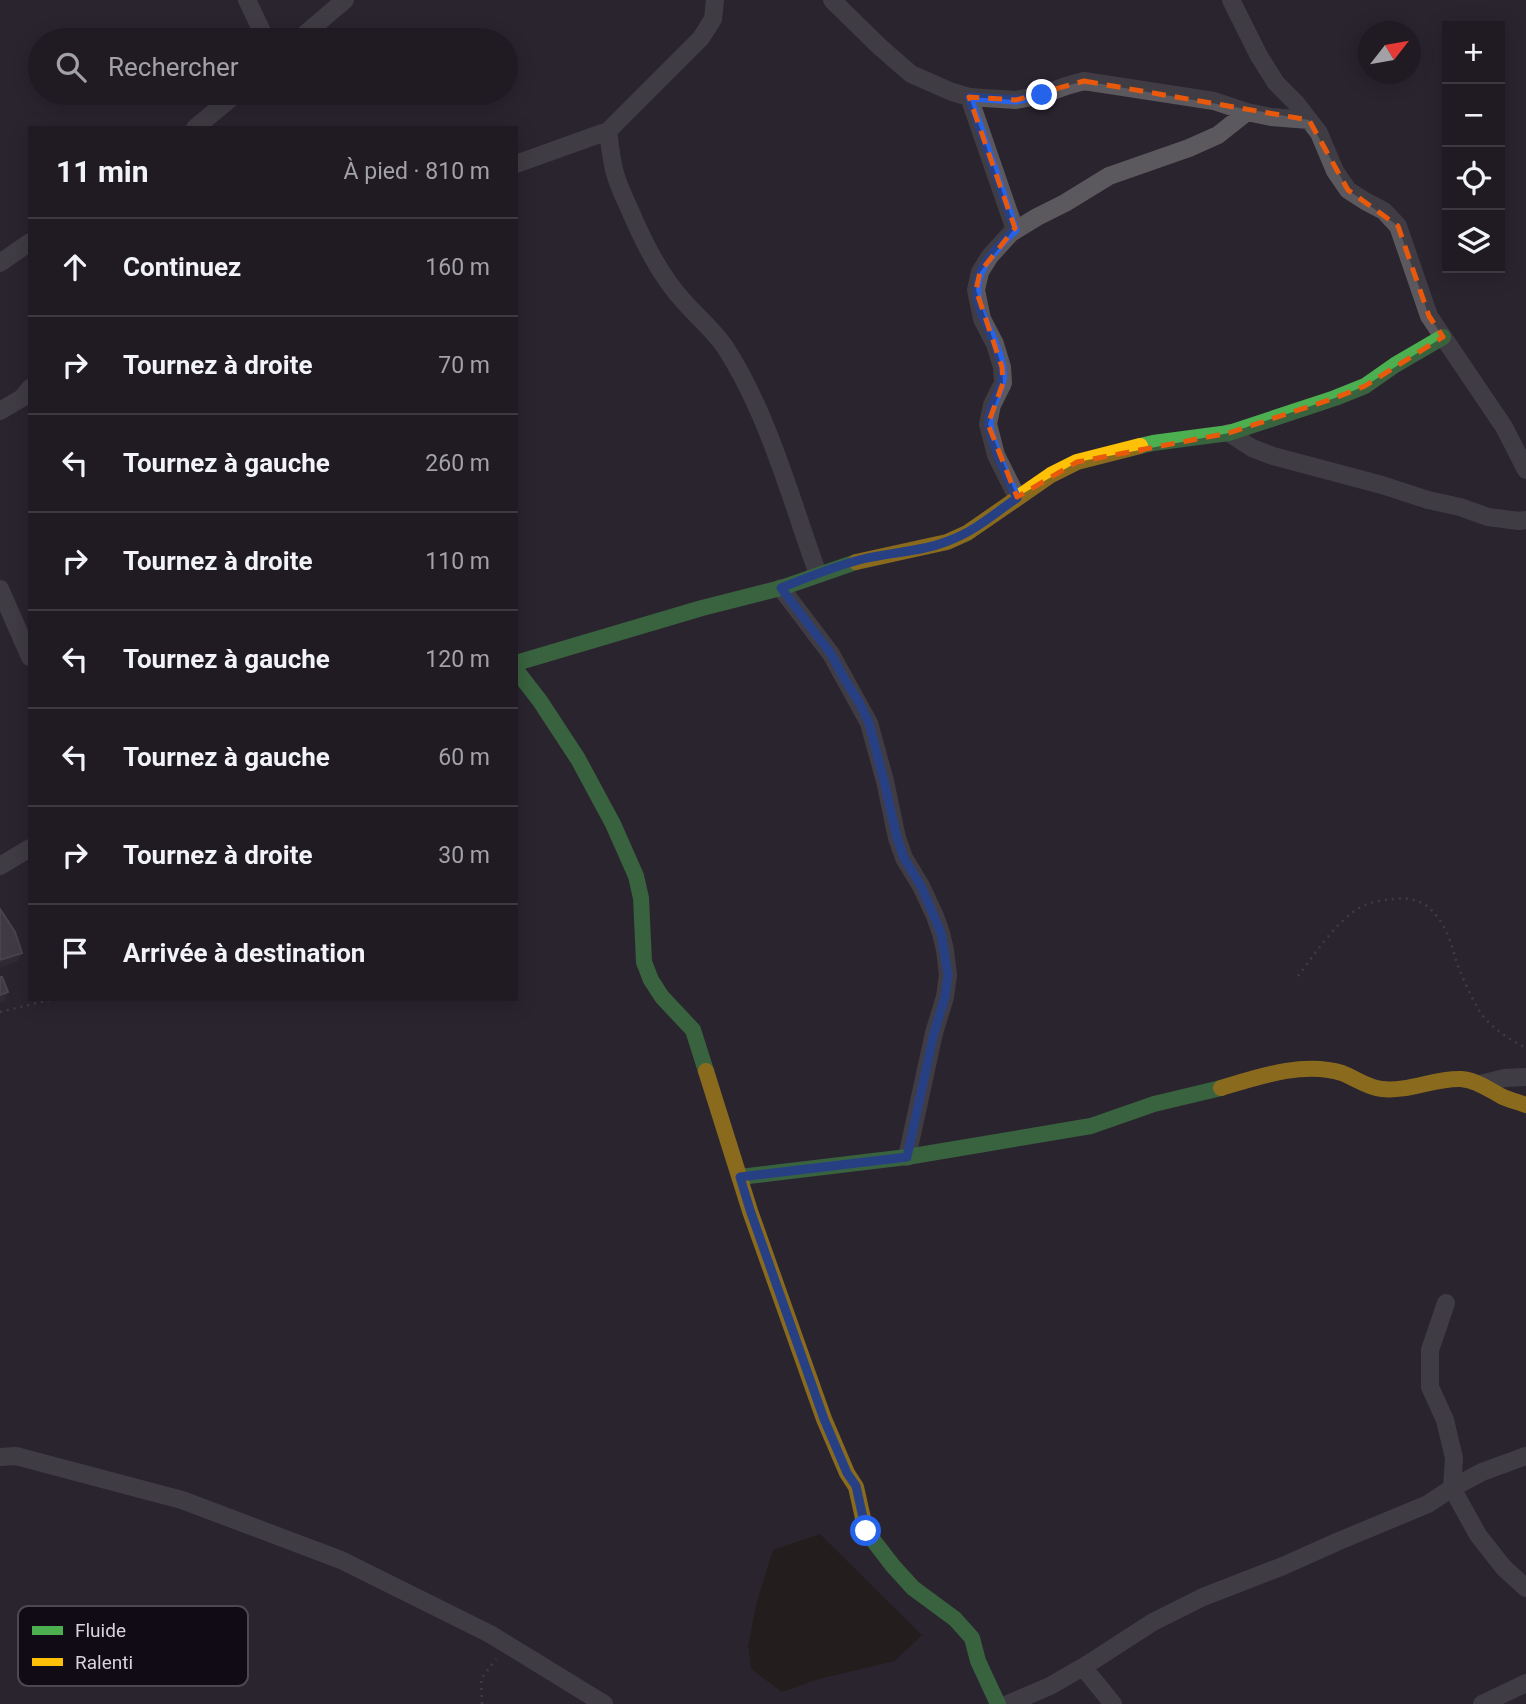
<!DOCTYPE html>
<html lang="fr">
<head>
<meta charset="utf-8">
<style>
	body { margin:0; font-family:Roboto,sans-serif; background:#28242b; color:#f1f3f6 }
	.controls { position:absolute; right:21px; top:21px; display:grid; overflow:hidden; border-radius:0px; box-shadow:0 4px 18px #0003 }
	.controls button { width:63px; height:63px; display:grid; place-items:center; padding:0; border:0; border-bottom:2px solid #3d3941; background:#201b23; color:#f1f3f6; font:35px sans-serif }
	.compass { position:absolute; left:1358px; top:21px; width:63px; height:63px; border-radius:50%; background:#201b23; box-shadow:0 4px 18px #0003; rotate:59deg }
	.stop { position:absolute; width:21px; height:21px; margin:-16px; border:5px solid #2563eb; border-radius:50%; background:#fff }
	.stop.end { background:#2563eb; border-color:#fff; box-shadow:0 2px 7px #0008 }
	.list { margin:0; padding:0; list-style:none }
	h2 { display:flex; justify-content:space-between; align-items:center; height:91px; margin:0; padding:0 28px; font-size:30px }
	h2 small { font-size:23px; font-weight:400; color:#a2a1a6 }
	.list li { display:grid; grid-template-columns:46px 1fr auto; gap:21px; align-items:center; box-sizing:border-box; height:98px; padding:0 28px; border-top:2px solid #3d3941 }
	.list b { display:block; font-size:26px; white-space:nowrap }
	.list em { font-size:23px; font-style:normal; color:#a2a1a6 }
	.icon { flex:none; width:38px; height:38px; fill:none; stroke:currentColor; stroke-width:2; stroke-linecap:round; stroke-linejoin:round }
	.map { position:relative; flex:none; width:1526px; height:1704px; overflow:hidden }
	.search { position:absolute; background:#201b23; box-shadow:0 4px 18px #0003; left:28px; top:28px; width:490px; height:77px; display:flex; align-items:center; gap:18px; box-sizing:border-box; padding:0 24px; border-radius:38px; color:#a2a1a6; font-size:26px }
	.panel { position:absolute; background:#201b23; box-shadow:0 4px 18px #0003; left:28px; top:126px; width:490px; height:875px; border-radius:0px }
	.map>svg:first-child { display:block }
</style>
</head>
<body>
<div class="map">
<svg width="1526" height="1704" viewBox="0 0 1526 1704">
	<rect width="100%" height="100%" fill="#2a242f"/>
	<path fill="#1b1607" d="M820 1534 922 1635 895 1661 819 1679 782 1692 751 1669 748 1646 757 1601 773 1550Z"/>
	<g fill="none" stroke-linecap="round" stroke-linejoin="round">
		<path stroke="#5a585d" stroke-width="2.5" stroke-dasharray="2 5" stroke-linecap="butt" d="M1298 976C1316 953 1337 919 1363 906 1373 901 1384 900 1394 899 1420 896 1433 907 1445 929 1452 942 1454 955 1459 969 1465 983 1472 999 1480 1012 1491 1028 1509 1039 1526 1048
			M0 1012 54 999
			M482 1704 481 1679 496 1659"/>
		<path stroke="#5c595e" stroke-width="18" d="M247 0 266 40
			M715 0 713 19 701 38 608 131C610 145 611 160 615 173 618 185 624 197 629 208 640 234 652 260 669 283 685 307 709 324 725 347 768 413 791 500 818 574
			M832 0 880 47 911 74 952 92 969 97 1016 100 1042 95 1066 86 1084 81 1214 101 1247 112 1271 117 1309 120
			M1231 0 1259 56 1276 83 1296 103 1319 133 1335 171 1348 190 1365 201 1384 211 1398 226 1429 316 1504 427 1526 470
			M298 40 345 0
			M969 97 1015 230
			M195 128 237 93
			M516 164 608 131
			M0 263 30 242
			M0 411 22 398 30 388
			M1229 433 1252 448 1273 456 1382 485 1428 500 1460 507 1488 517 1519 521 1526 520
			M1017 497 996 455 988 424 992 405 1003 383 1002 367 995 344 982 319 976 290 980 272 990 256 1011 233 1037 217 1065 203 1109 176 1189 148 1218 135 1247 112
			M781 588 831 654 869 723 885 781 897 838 904 858 921 886 935 916 941 933 945 950 948 975 945 997 934 1033 907 1157
			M0 589 30 657
			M0 866 30 848
			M1480 1084 1505 1078 1526 1077
			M1446 1303 1430 1350V1387L1445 1420 1454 1458 1452 1488 1478 1535 1504 1568 1526 1588
			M0 1457 16 1456 182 1500 341 1560 490 1634 604 1704
			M1083 1667 1113 1704
			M1008 1704 1050 1686 1088 1664 1153 1622 1203 1597 1283 1566 1339 1541 1428 1504 1452 1488 1482 1472 1526 1456
			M1482 1704 1526 1683"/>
		<path stroke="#4caf50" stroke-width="16" d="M1140 446 1153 443 1229 433 1335 398 1365 386 1395 365 1443 337
			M516 663 702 608 781 588 856 562
			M516 670 540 701 578 759 613 824 636 876 641 898 644 962 651 980 662 997 693 1030 706 1071
			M740 1177 907 1157 1091 1126 1154 1104 1221 1088
			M865 1527 866 1531 893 1566 913 1588 955 1619 972 1638 978 1661 998 1704"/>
		<path stroke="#ffc107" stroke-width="16" d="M856 562 947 542 967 533 1051 475 1077 462 1140 446
			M706 1071 750 1211 824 1419 847 1473 856 1487 865 1527
			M1221 1088C1258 1077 1303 1061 1342 1073 1355 1078 1368 1088 1382 1089 1408 1092 1435 1078 1461 1079 1476 1080 1488 1089 1501 1096 1509 1100 1518 1102 1526 1105"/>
	</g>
	<path fill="#37313b" d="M22 953 18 961 0 968V960Z
		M8 992 5 1001 0 1003V995Z"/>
	<path fill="#59545e" stroke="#6d6872" stroke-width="2" d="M0 909 15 932 22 953 0 960Z
		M0 977H2L8 992 0 995Z"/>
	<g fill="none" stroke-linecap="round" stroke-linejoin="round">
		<path stroke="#2563eb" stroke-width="9" d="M866 1531 856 1486 847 1473 824 1419 750 1210 740 1177 907 1157 934 1033 945 997 948 975 941 933 921 886 904 858 897 838 884 781 869 723 859 702 845 680 831 654 781 588C808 577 835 566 863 559 891 552 921 552 948 541 974 532 995 513 1017 498 1007 478 998 459 992 438 991 434 989 428 989 423 989 401 1006 390 1002 367 994 323 955 296 993 253 1000 245 1007 236 1015 230L969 97 1016 100 1042 95"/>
	</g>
	<path d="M0 0H1526V1704H0ZM1084 81 1309 120 1348 190 1398 226 1429 316 1443 337 1365 386 1335 398 1229 433 1077 462 1017 497 988 424 1003 383 1002 367 976 290 980 272 1015 228 969 97 1016 100Z" fill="#2a242f" fill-opacity=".55" fill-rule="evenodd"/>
	<path fill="none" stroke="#e8590c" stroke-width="5" stroke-dasharray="14 9" stroke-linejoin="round" d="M1084 81 1309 120 1348 190 1398 226 1429 316 1443 337 1365 386 1335 398 1229 433 1077 462 1017 497 988 424 1003 383 1002 367 976 290 980 272 1015 228 969 97 1016 100Z"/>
	<rect x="18" y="1606" width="230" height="80" rx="10" fill="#100b14" stroke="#4c4751" stroke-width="2"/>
	<rect x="32" y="1626" width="31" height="9" fill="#4caf50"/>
	<rect x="32" y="1658" width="31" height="8" fill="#ffc107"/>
	<g font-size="19" fill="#d8d2e0">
		<text x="75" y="1637">Fluide</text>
		<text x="75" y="1669">Ralenti</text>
	</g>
</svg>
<div class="controls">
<button>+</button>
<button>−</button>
<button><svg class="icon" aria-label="locate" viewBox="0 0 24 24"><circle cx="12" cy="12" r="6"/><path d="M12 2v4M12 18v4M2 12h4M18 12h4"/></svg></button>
<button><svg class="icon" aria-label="layers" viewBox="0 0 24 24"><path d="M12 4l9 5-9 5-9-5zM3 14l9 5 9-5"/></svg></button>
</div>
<svg class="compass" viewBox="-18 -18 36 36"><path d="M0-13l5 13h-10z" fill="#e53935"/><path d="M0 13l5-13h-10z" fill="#a2a1a6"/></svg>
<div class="stop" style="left:866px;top:1531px"></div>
<div class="stop end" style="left:1042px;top:95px"></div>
<div class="search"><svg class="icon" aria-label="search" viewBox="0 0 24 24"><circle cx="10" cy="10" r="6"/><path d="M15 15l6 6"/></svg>Rechercher</div>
<section class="panel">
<h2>11 min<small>À pied · 810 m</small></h2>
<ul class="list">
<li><svg class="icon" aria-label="ahead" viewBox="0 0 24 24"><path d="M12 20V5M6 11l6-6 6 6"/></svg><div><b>Continuez</b></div><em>160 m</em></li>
<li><svg class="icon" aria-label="right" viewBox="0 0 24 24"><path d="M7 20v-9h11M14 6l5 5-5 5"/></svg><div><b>Tournez à droite</b></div><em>70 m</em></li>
<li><svg class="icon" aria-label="left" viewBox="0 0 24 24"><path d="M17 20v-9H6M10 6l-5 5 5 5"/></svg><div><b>Tournez à gauche</b></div><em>260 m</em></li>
<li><svg class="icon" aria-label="right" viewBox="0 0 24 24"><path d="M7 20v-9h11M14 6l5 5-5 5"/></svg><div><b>Tournez à droite</b></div><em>110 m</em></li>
<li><svg class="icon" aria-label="left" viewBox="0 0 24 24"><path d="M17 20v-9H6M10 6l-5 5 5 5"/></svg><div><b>Tournez à gauche</b></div><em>120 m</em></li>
<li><svg class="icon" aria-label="left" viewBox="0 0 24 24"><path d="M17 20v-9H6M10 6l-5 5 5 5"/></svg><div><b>Tournez à gauche</b></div><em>60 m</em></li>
<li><svg class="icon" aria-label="right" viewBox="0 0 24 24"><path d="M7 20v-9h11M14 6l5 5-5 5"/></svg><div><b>Tournez à droite</b></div><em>30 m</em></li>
<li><svg class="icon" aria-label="arrive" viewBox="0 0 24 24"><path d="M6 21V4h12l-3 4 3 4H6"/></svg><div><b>Arrivée à destination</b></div></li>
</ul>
</section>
</div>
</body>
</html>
